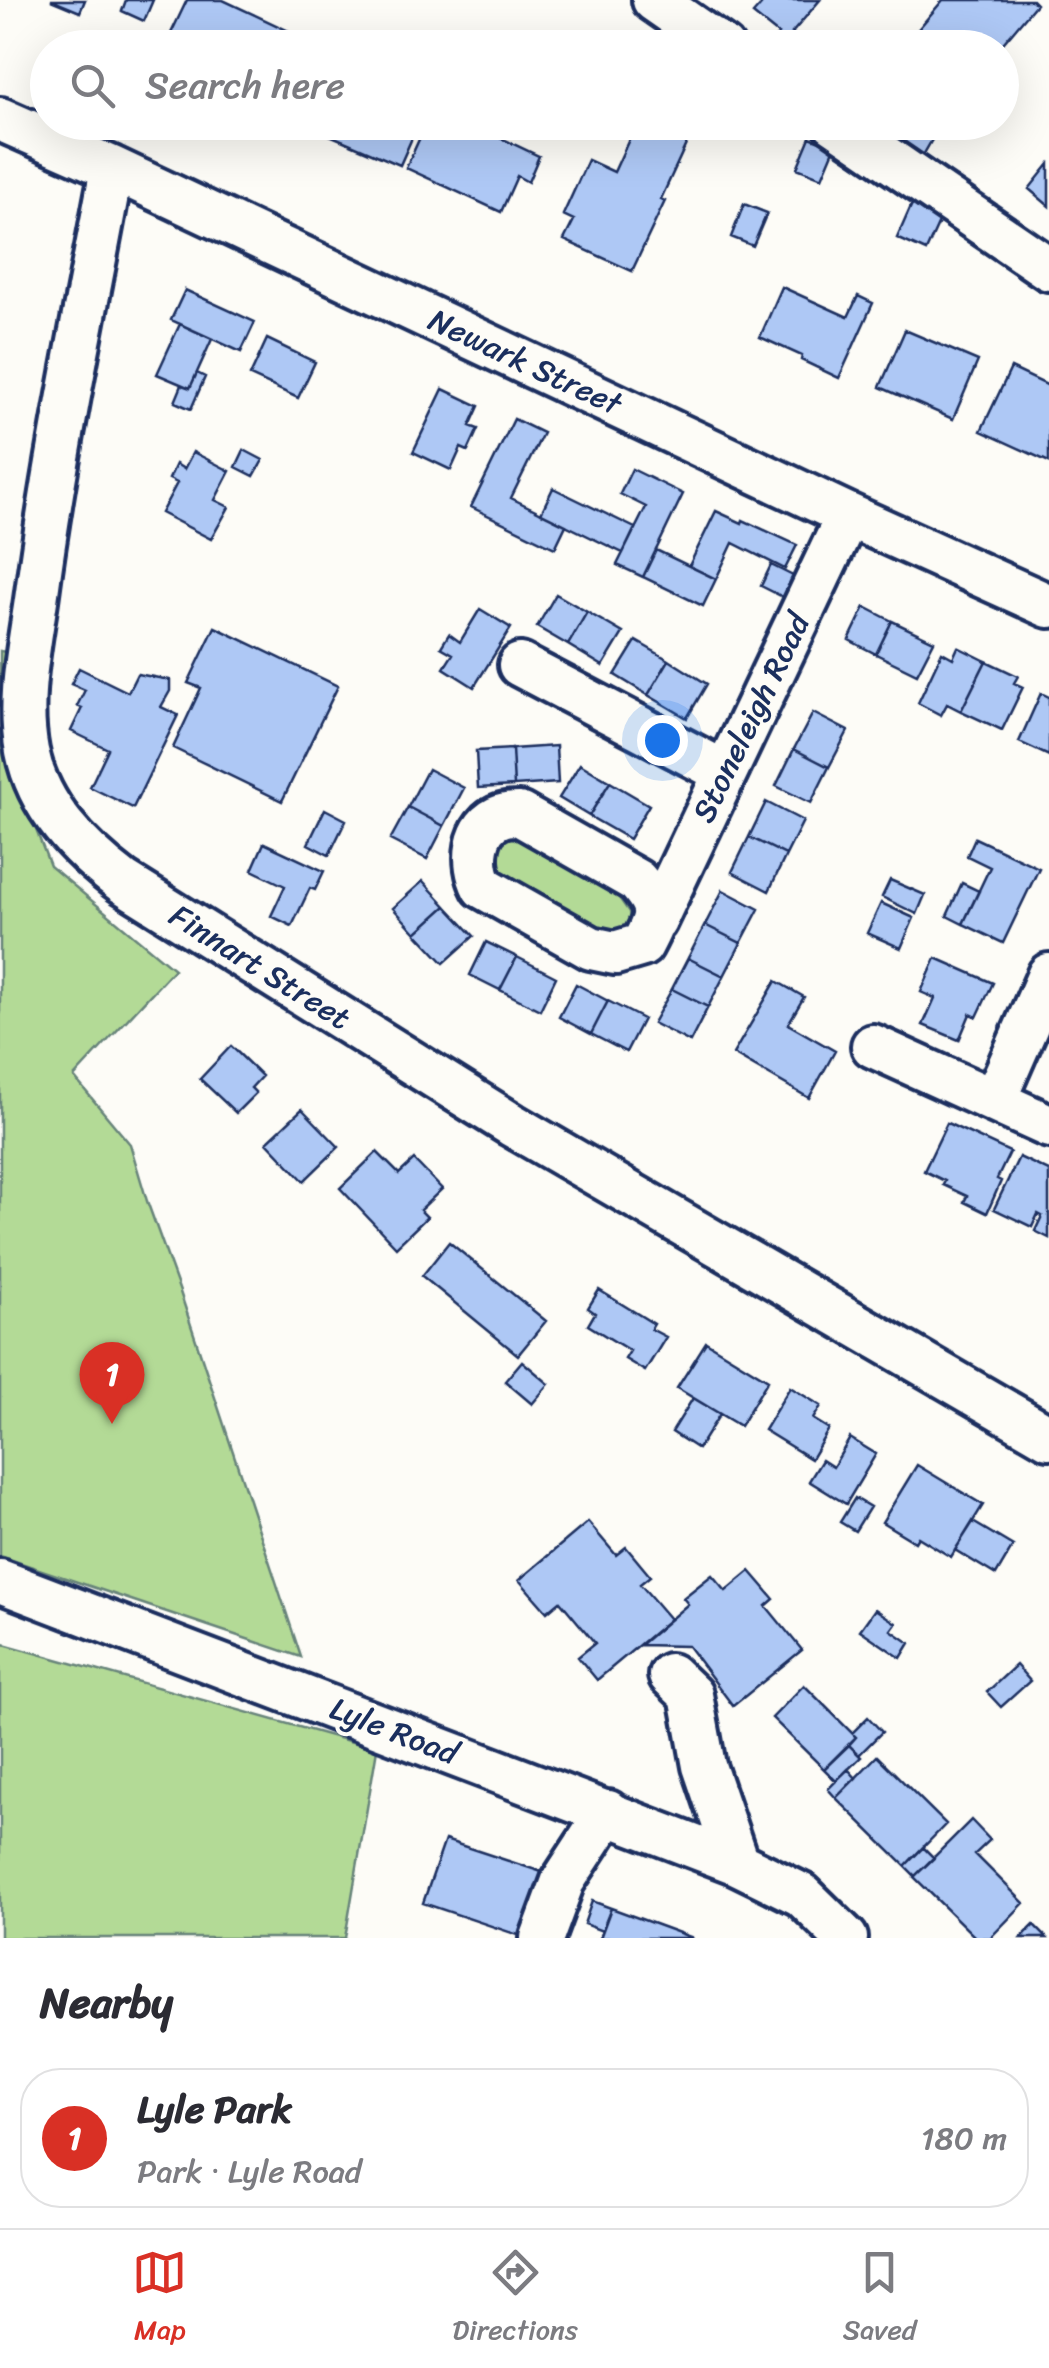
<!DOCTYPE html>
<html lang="en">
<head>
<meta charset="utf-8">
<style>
	body { margin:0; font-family:Sriracha,sans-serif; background:#f7f7f7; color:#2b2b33 }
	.you { position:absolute; left:662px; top:740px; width:35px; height:35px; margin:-25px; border:8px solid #fff; border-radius:50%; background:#1a73e8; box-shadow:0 0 0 15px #1a73e833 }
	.badge { display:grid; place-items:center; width:65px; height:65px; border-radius:50%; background:#d93025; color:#fff; font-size:32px; font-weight:700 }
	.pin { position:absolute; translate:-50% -82px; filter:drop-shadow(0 2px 5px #0008) }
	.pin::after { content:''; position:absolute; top:52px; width:35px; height:30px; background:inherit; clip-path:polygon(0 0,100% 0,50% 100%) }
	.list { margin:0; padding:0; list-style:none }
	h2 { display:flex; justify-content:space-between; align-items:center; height:130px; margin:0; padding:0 40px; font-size:42px }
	h2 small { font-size:32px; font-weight:400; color:#7c7c81 }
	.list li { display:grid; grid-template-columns:65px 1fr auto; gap:30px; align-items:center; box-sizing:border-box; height:140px; margin:0 20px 20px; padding:0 20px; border:2px solid #e1e1e2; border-radius:40px }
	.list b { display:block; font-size:38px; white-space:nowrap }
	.list p { margin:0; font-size:32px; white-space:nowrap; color:#7c7c81 }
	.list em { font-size:32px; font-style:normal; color:#7c7c81 }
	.icon { flex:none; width:55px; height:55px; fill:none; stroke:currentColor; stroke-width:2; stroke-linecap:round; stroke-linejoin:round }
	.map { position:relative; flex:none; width:1049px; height:1938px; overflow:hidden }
	.search { position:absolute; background:#fff; box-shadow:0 10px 40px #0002; left:30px; right:30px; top:30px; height:110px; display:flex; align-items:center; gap:25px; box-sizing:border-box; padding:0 35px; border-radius:55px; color:#7c7c81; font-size:38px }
	.sheet { height:290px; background:#fff }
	nav { display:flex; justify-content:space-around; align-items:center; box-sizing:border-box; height:140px; border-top:2px solid #e1e1e2; background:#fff; font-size:28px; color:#7c7c81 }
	nav a { display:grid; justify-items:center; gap:5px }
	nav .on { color:#d93025 }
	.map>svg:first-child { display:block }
</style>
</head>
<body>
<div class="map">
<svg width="1049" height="1938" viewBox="0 0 1049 1938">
	<rect width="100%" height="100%" fill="#fdfcf7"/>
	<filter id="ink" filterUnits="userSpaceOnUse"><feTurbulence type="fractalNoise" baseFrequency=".01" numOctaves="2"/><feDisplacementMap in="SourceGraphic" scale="20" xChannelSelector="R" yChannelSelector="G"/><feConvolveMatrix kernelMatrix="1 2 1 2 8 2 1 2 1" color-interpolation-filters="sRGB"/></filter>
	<g filter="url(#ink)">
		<path fill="#b3da96" stroke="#67847a" stroke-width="2.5" d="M0 651 6 652 1 739 50 866 174 969 74 1077 130 1144 147 1201 180 1292 301 1657 0 1556Z
			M517 833 617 895 629 912 630 922 621 931H600L497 870V840Z
			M0 1643 377 1749 345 1938H0Z"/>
		<path fill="#aec8f5" stroke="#1b2f5e" stroke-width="2.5" d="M51 0H85L80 12Z
			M126 0H153L144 21 122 11Z
			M187 0H223L289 31 281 48H164Z
			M755 0H820L792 33 808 45 806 48H766L778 34 753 14 761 5Z
			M943 0H1032L1036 4 999 48H918L909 40Z
			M313 122H419L400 165 311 127Z
			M427 122H467L539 156 528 182 517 176 501 212 406 168Z
			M637 122H678L693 129 661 199 665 201 632 271 564 240 574 220 563 215 588 160 614 172Z
			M892 122H923L937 131 918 164 880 142Z
			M810 137 835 147 822 178 797 168Z
			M1049 164V206L1029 189Z
			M744 204 767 213 753 246 731 237Z
			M912 204 941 218 926 251 897 238Z
			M782 287 848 317 858 296 873 303 839 378 801 360 802 356 760 337Z
			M185 290 255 322 241 352 171 320Z
			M180 324 212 339 190 388 157 374Z
			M905 330 978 361 953 419 880 387Z
			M267 339 315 362 298 398 250 376Z
			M1011 368 1049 386V462L981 431Z
			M197 373 205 377 191 409 175 402 182 385 190 388Z
			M443 389 479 406 470 426 478 429 468 451 461 448 451 470 413 452Z
			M514 419 543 433 511 498 566 525 555 548 471 507Z
			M244 450 263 460 254 476 236 467Z
			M193 452 230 471 215 500 229 507 211 539 161 513 177 483 169 479 176 464 184 469Z
			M632 469 683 494 643 577 617 565 646 507 620 494Z
			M553 488 635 528 623 553 541 513Z
			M716 511 742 523 743 520 797 545 785 569 733 543 716 579 689 566Z
			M656 550 716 579 703 606 643 577Z
			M771 565 795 577 785 598 761 586Z
			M556 594 587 612 568 645 537 627Z
			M865 607 892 621 876 654 849 640Z
			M480 609 511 628 474 687 444 668 453 654 441 647 449 634 460 642Z
			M587 612 623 633 603 666 568 645Z
			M892 621 934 641 917 674 876 654Z
			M215 627 338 686 282 801 173 748 201 688 188 683Z
			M636 641 669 660 648 695 615 675Z
			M958 647 986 661 961 711 947 704 941 715 918 703 942 652 953 658Z
			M669 660 707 684 687 718 648 695Z
			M986 661 1018 676 1014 683 1023 687 1002 730 961 711Z
			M79 668 128 692 137 674 170 680V691L161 707 178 715 133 808 90 787 108 749 71 731 82 708 77 706 85 690 71 684Z
			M1041 693 1049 697V756L1019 742Z
			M813 713 848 731 829 767 794 749Z
			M556 746 558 783 514 786 512 749Z
			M512 749 514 786 478 788 476 751Z
			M794 749 829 767 811 803 776 786Z
			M580 764 610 782 589 816 559 798Z
			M428 769 464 788 444 826 408 807Z
			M610 782 649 805 629 839 589 816Z
			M766 802 803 821 786 855 749 837Z
			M408 807 444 826 427 859 390 840Z
			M325 809 346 820 329 855 308 844Z
			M749 837 786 855 769 891 732 872Z
			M975 838 1039 868 1003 943 963 924 990 867 967 856Z
			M264 843 324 871 315 890 310 888 292 926 271 916 285 886 252 870Z
			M890 880 925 895 917 914 882 897Z
			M423 881 446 906 416 933 393 908Z
			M962 883 979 891 963 924 947 916Z
			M723 890 759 909 741 943 705 925Z
			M881 903 914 918 901 948 867 933Z
			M446 906 474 936 444 963 416 933Z
			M705 925 741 943 724 976 688 958Z
			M486 942 517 957 500 990 470 975Z
			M517 957 556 977 540 1010 500 990Z
			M688 958 724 976 708 1007 672 989Z
			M936 958 993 983 977 1017 970 1014 959 1040 923 1025 935 998 921 992Z
			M776 981 804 997 788 1024 835 1051 809 1098 733 1054Z
			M576 984 608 1001 591 1034 559 1017Z
			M672 989 708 1007 690 1042 653 1023Z
			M608 1001 643 1019 626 1052 591 1034Z
			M231 1046 262 1076 251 1088 256 1093 236 1113 200 1079Z
			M302 1109 339 1147 304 1181 267 1142Z
			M947 1123 1010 1152 997 1179 1001 1181 987 1213 964 1202 967 1196 943 1185 945 1181 924 1171Z
			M377 1152 399 1174 414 1160 442 1189 420 1210 427 1217 396 1247 340 1188Z
			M1019 1157 1049 1171V1238L1035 1231 1042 1216 1038 1214 1032 1227 994 1209Z
			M449 1242 546 1321 518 1355 422 1276Z
			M599 1290 654 1324 651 1329 666 1337 645 1371 625 1359 630 1351 588 1325 595 1313 588 1308Z
			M706 1342 768 1380 740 1426 677 1388Z
			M522 1361 549 1384 532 1404 505 1381Z
			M790 1387 821 1406 813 1419 829 1429 811 1459 764 1430Z
			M693 1398 720 1414 698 1449 672 1432Z
			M850 1438 876 1454 846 1504 809 1481 822 1460 833 1467Z
			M917 1465 983 1505 951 1557 918 1537 915 1542 882 1522Z
			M855 1498 870 1507 855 1531 840 1522Z
			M588 1522 616 1555 626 1547 650 1576 640 1584 670 1619 597 1680 578 1657 595 1643 560 1601 547 1612 519 1580Z
			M973 1522 1013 1546 996 1575 955 1550Z
			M750 1571 774 1599 766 1606 802 1650 733 1706 688 1646 640 1645 688 1604 683 1598 712 1575 726 1591Z
			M875 1609 896 1623 891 1630 910 1643 901 1658 860 1630Z
			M1016 1665 1030 1681 1001 1707 987 1692Z
			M804 1685 856 1737 824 1769 772 1718Z
			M868 1717 882 1732 859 1755 849 1745 856 1737 852 1733Z
			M849 1745 861 1757 836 1781 824 1769Z
			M877 1756 946 1824 905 1866 836 1798Z
			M848 1769 856 1778 836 1798 828 1789Z
			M971 1820 990 1840 975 1854 1024 1903 990 1938H976L914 1877Z
			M445 1840 548 1874 527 1938 423 1903Z
			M923 1847 934 1858 915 1876 905 1866Z
			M592 1901 611 1908 602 1931 584 1924Z
			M611 1908 693 1938H600Z
			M1034 1925 1047 1938H1021Z"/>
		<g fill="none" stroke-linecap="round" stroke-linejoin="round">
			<g stroke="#1b2f5e" stroke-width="50">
				<path id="minor" d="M654 0 723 48
					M0 119 112 168 848 515 1049 606
					M834 122 1049 269
					M112 168C86 309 56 450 37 593 30 645 17 699 27 751 38 807 79 849 123 882L512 1125 1049 1437
					M520 665 724 772
					M519 814 637 881C660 908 658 915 642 945L615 953 591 948 483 887C471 864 473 825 502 816 508 814 513 814 519 814Z
					M655 921 848 515
					M873 1046 1049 1126
					M994 1101 1049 975
					M0 1581 737 1863 802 1895 846 1938
					M670 1675 691 1695 704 1766 737 1863
					M542 1938 563 1881 608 1812"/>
			</g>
			<use href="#minor" stroke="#fdfcf7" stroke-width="42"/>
		</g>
	</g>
	<g text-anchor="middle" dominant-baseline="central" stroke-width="8" stroke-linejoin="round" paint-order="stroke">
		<g font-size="32" fill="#1b2f5e" stroke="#fdfcf7">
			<text transform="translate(525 362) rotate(25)">Newark Street</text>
			<text transform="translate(751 718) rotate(-64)">Stoneleigh Road</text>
			<text transform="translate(260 967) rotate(32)">Finnart Street</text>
			<text transform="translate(394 1731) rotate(21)">Lyle Road</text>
		</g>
	</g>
</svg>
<div class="you"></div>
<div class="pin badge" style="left:112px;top:1424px">1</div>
<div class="search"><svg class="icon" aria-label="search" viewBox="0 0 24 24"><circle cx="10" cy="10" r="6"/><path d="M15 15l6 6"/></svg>Search here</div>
</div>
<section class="sheet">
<h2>Nearby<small></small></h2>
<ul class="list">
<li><span class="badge">1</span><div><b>Lyle Park</b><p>Park · Lyle Road</p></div><em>180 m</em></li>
</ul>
</section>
<nav>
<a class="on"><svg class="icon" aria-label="map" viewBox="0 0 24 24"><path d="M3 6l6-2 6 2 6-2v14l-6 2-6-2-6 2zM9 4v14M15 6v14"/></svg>Map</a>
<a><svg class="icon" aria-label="directions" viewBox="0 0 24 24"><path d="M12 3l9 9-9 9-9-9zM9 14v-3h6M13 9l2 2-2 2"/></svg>Directions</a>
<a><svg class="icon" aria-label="saved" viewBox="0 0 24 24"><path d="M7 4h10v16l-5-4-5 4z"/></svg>Saved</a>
</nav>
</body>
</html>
